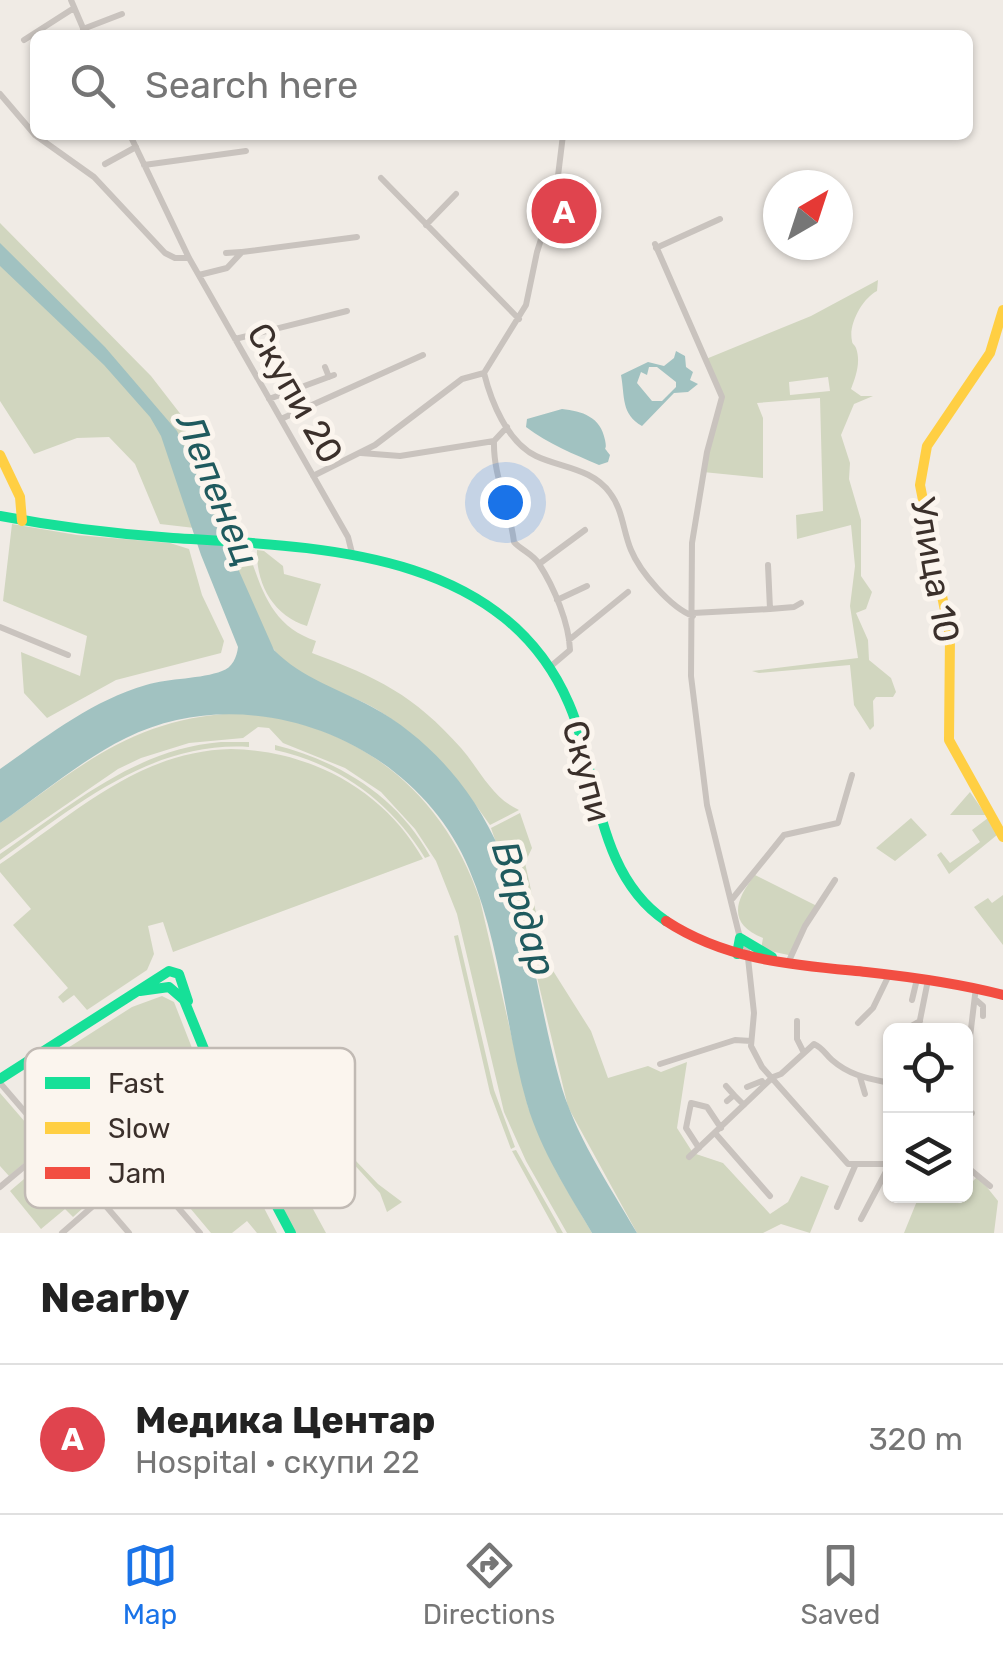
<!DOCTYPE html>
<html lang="en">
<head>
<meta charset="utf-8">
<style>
	body { margin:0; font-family:Rubik,sans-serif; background:#f6f6f6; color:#222 }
	.controls { position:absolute; right:30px; bottom:30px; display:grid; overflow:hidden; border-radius:15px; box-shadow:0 2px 8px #0004 }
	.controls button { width:90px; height:90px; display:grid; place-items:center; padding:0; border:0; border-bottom:2px solid #e0e0e0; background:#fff; color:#222; font:50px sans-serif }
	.compass { position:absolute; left:763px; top:170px; width:90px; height:90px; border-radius:50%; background:#fff; box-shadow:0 2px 8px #0004; rotate:39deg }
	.you { position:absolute; left:505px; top:502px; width:35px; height:35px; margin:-25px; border:8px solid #fff; border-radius:50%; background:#1a73e8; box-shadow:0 0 0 15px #1a73e833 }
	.badge { display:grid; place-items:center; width:65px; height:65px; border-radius:50%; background:#1a73e8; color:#fff; font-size:32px; font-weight:700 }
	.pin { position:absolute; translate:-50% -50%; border:5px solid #fff; box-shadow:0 2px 10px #0006 }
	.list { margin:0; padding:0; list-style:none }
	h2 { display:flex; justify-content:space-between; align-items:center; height:130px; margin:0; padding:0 40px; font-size:42px }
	h2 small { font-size:32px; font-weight:400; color:#767676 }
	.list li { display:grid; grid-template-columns:65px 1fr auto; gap:30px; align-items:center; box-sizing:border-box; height:150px; padding:0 40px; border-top:2px solid #e0e0e0 }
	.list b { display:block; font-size:38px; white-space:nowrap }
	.list p { margin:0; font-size:32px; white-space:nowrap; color:#767676 }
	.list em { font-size:32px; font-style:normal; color:#767676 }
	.icon { flex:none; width:55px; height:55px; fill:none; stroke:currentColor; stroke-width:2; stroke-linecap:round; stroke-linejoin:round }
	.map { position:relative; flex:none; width:1003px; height:1233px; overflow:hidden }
	.search { position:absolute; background:#fff; box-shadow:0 2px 8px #0004; left:30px; right:30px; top:30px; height:110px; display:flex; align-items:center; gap:25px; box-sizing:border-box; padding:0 35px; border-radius:15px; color:#767676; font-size:38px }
	.sheet { height:280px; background:#fff }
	nav { display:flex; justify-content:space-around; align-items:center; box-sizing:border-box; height:140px; border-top:2px solid #e0e0e0; background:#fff; font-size:28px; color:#767676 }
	nav a { display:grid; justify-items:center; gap:5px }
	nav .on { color:#1a73e8 }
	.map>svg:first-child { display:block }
</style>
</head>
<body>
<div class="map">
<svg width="1003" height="1233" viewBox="0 0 1003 1233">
	<rect width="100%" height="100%" fill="#f0ebe5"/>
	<path fill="#d1d6bf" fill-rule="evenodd" d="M0 223 151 376 182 416 203 454 238 533 160 524 135 464 109 437 77 438 34 454 0 401Z
		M878 280 877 291C863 298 848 324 852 341 852 344 855 345 856 348 861 362 856 376 851 389L861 396H873L854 404 841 435 850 463 849 479 861 520V576L872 592 866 609 856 613 868 640 869 660 891 678 896 692 893 697H876L873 701 874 726 870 730 854 705 850 665 759 673 752 671 858 658 850 606 855 566 851 525 797 539 796 515 823 511 820 398 757 403 763 418V478L703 472 722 397 706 359 811 316ZM828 377 830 391 790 395 789 382Z
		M12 524 77 535 170 543 189 549 202 595 224 641 221 653 116 680 47 718 24 693 21 652 80 676 87 636 3 601Z
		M257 550 264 551 283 566 284 574 321 584 307 626C274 616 256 585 257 550Z
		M231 552 249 553C262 592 273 627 316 641L312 653C377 677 414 695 461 748 480 770 492 798 519 810L490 825C458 779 424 738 376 709 343 690 300 683 275 651 255 624 244 584 231 552Z
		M237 713C354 720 443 790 480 900L528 1107 556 1171 592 1233H567L526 1161 504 1112 457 914 436 861 415 829 381 792 345 768 283 743 269 728 258 727 243 738 189 743 141 758 118 769 0 850V823C81 766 133 718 237 713Z
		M221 742H249V747C151 741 75 806 0 860V854C69 807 134 749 221 742Z
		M275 745C339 761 397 796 430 856L425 858C391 802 339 764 275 750Z
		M231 749C310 750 384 790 423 859L173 952 163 922 148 926 154 954 147 970 87 1010 74 995 63 1003 58 997 68 988 13 925 31 909 0 872V864C73 815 138 751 231 749Z
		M970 792 986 815H950Z
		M520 813 532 848 525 863 548 967 550 966 591 1031 608 1078 648 1066 661 1072 687 1062 677 1128 693 1153 723 1163 770 1214 788 1202 801 1176 829 1186 810 1233 781 1224 763 1233H637L568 1107 526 931 491 828Z
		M911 818 927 835 895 861 876 848Z
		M988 818 997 835 949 874 937 855 941 852 950 863 980 842 972 830Z
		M755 875 817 906 793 956 761 949 763 938C728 924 734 901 755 875Z
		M1003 895V945L974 907 988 898 992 903Z
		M458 935 494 1090 515 1147 511 1149 490 1093 454 936Z
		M162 996 174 1002 226 1135 277 1233H257L247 1221 232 1233H211L60 1053 132 1007Z
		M0 1093 45 1145 9 1176 0 1166Z
		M332 1136 378 1184 402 1202 387 1212 380 1193 340 1149 317 1161 313 1152 329 1143Z
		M516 1150 563 1233H557L512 1151Z
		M44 1162 83 1208 73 1217 65 1209 41 1229 10 1191Z
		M294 1174 326 1233H296L270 1187Z
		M978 1176 998 1201 994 1233H904L919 1196H966V1177L973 1181Z"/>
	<path fill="#a1c2c1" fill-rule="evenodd" d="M0 243 105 347 177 431 274 650C303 679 337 688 372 707 404 724 435 751 458 780 528 868 530 974 559 1078 574 1134 608 1183 637 1233H592C568 1192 541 1151 527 1104 505 1027 501 944 469 869 416 741 251 676 126 738 81 760 41 795 0 823V769C46 737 91 701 146 685 169 678 202 679 222 671 232 668 237 657 238 647L201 555 161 436 150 417 104 365 0 266Z
		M676 351 685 356 686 367 693 372 690 380 698 384 688 392 674 393 642 426C621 414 625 397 621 375L648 362 664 366 674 358ZM657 367 676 382V387L662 401H652L637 383 641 372 647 375 649 367Z
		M562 409C582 411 601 417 605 440 608 454 601 443 610 455L608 462 599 465C574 454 548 444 526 427L527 419Z"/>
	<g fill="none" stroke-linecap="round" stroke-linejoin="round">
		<path stroke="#c9c3be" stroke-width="6" d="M71 0 86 35
			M83 29 122 14
			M24 40 74 8
			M0 94 35 135
			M35 135 94 177 165 253 175 258H189
			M130 135 189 258 348 537 352 553
			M563 135 556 192 537 252 526 305 484 373C491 401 507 442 536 456 561 468 592 468 610 493 623 510 623 531 631 550 640 572 671 608 693 616
			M105 164 136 147
			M144 165 246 151
			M381 178 519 319
			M426 225 456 194
			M655 244 722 397 707 452 692 543 691 676 707 805 740 938 747 949 754 1013 751 1046 762 1067 848 1164H890
			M656 248 720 219
			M226 253 241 252
			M199 275 227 268 242 252 357 237
			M235 339 347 311
			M325 367 329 377
			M269 399 334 375
			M281 419 423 355
			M494 441C493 477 510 507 514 542 521 550 533 554 539 564 554 587 569 623 570 650L550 667
			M361 453 400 456 494 441 507 427
			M313 476 375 445 462 379 484 373
			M539 564 585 530
			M557 600 587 586
			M770 609 794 607 801 603
			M693 613 770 609 768 565
			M0 627 68 655
			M569 640 628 592
			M733 898 784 835 838 823 852 775
			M788 963 805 926 835 880
			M975 999 983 1006V1016
			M912 1000 917 979
			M797 1021V1039L804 1053
			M858 1023 873 1008 889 975
			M904 1030 920 1021
			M918 1030 928 980
			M970 1037 976 987
			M660 1064 735 1040 751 1041
			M860 1077 865 1094
			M0 1083 129 1233
			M726 1086 734 1095
			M747 1087 762 1081
			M727 1101 734 1095 744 1105
			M966 1112 972 1113
			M715 1133 770 1196
			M699 1148 686 1128 691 1103 707 1107 721 1128
			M689 1157 773 1077 781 1074 814 1044C823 1048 825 1054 832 1060 848 1074 865 1078 885 1082L890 1088
			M966 1166 990 1186
			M0 1187 93 1109 200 1233
			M837 1207 855 1166
			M861 1219 890 1164
			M62 1233 100 1200"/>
		<path stroke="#16e098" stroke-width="10" d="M0 516C57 527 115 534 173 538 316 547 502 548 569 704 600 776 595 873 666 921
			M737 954 740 938 772 957
			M140 991 169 987 184 1000 239 1135 291 1233
			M0 1079 169 971 179 974 188 1001"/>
		<path stroke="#ffcf43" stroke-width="10" d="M1003 310 990 353 927 446 920 485 950 636 949 740 1003 837
			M0 455 20 497 22 521"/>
		<path stroke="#f24e42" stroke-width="10" d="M666 921C727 961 795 965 866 972 912 977 958 983 1003 995"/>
	</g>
	<g text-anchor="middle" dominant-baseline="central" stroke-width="10" stroke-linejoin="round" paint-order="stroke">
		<g font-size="35" fill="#3b302b" stroke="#fbf5ee">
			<text transform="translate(295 393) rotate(60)">Скупи 20</text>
			<text transform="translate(935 570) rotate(80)">Улица 10</text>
			<text transform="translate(587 771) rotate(75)">Скупи</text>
		</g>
		<g font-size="38" font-style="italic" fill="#1f5a5e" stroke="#fbf5ee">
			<text transform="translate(218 490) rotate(68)">Лепенец</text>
			<text transform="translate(524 908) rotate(73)">Вардар</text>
		</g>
	</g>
	<rect x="25" y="1048" width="330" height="160" rx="15" fill="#fbf5ee" stroke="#c1bab4" stroke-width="2.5"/>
	<rect x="45" y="1077" width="45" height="12" fill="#16e098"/>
	<rect x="45" y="1122" width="45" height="12" fill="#ffcf43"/>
	<rect x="45" y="1167" width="45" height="12" fill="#f24e42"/>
	<g font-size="28" fill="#3b302b">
		<text x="108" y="1093">Fast</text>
		<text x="108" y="1138">Slow</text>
		<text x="108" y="1183">Jam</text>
	</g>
</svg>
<div class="controls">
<button><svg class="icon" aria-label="locate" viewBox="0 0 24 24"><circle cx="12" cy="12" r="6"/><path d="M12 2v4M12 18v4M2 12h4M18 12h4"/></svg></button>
<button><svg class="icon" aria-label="layers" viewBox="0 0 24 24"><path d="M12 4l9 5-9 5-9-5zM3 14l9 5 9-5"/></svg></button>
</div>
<svg class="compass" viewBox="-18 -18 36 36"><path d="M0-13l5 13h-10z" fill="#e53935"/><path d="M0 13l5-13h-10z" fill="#767676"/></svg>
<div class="you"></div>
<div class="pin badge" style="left:564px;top:211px;background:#e0444e">A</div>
<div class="search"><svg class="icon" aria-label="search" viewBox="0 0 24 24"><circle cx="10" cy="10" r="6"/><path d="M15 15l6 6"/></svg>Search here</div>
</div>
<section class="sheet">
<h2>Nearby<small></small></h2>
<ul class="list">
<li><span class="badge" style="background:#e0444e">A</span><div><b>Медика Центар</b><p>Hospital · скупи 22</p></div><em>320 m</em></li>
</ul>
</section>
<nav>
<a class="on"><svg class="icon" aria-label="map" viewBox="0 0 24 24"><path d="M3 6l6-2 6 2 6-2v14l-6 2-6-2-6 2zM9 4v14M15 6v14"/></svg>Map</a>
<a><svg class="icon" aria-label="directions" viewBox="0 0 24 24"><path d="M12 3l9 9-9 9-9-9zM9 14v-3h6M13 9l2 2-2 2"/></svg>Directions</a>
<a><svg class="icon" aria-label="saved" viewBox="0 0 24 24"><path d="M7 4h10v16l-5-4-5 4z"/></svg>Saved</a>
</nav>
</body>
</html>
